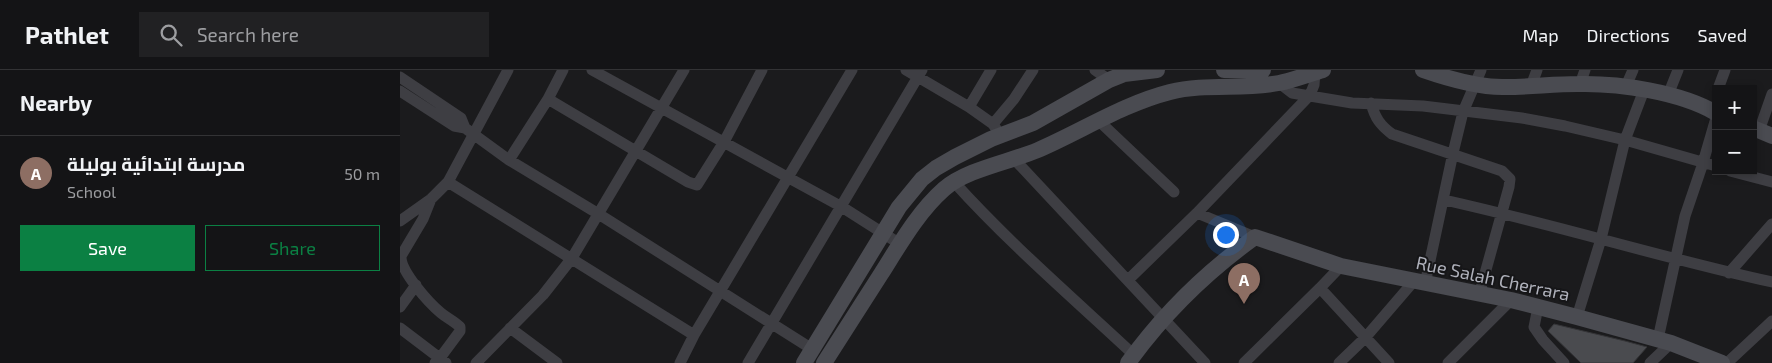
<!DOCTYPE html>
<html lang="en">
<head>
<meta charset="utf-8">
<style>
	body { margin:0; font-family:"Exo 2",Cairo,sans-serif; background:#212123; color:#f1f3f6 }
	.controls { position:absolute; right:15px; top:15px; display:grid; overflow:hidden; border-radius:0px; box-shadow:0 2px 8px #0003 }
	.controls button { width:45px; height:45px; display:grid; place-items:center; padding:0; border:0; border-bottom:1px solid #333335; background:#141416; color:#f1f3f6; font:25px sans-serif }
	.you { position:absolute; left:825px; top:164px; width:18px; height:18px; margin:-12px; border:4px solid #fff; border-radius:50%; background:#1a73e8; box-shadow:0 0 0 8px #1a73e833 }
	.badge { display:grid; place-items:center; width:32px; height:32px; border-radius:50%; background:#0b8043; color:#fff; font-size:16px; font-weight:700 }
	.pin { position:absolute; translate:-50% -41px; filter:drop-shadow(0 1px 2px #0008) }
	.pin::after { content:''; position:absolute; top:26px; width:18px; height:15px; background:inherit; clip-path:polygon(0 0,100% 0,50% 100%) }
	.list { margin:0; padding:0; list-style:none }
	h2 { display:flex; justify-content:space-between; align-items:center; height:65px; margin:0; padding:0 20px; font-size:21px }
	h2 small { font-size:16px; font-weight:400; color:#9d9ea1 }
	.list li { display:grid; grid-template-columns:32px 1fr auto; gap:15px; align-items:center; box-sizing:border-box; height:75px; padding:0 20px; border-top:1px solid #333335 }
	.list b { display:block; font-size:19px; white-space:nowrap }
	.list p { margin:0; font-size:16px; white-space:nowrap; color:#9d9ea1 }
	.list em { font-size:16px; font-style:normal; color:#9d9ea1 }
	.actions { display:flex; gap:10px; padding:15px 20px }
	.actions a { flex:1; padding:11px 0; border:1px solid #0b8043; border-radius:0px; text-align:center; font-size:18px; color:#0b8043 }
	.actions .main { background:#0b8043; color:#fff }
	.icon { flex:none; width:28px; height:28px; fill:none; stroke:currentColor; stroke-width:2; stroke-linecap:round; stroke-linejoin:round }
	.map { position:relative; flex:none; width:1372px; height:293px; overflow:hidden }
	header { display:flex; align-items:center; gap:30px; box-sizing:border-box; height:70px; padding:0 25px; background:#141416; border-bottom:1px solid #333335 }
	header strong { font-size:24px }
	nav { display:flex; gap:28px; margin-inline-start:auto; font-size:18px }
	.search { width:350px; height:45px; background:#212123; display:flex; align-items:center; gap:12px; box-sizing:border-box; padding:0 18px; border-radius:0px; color:#9d9ea1; font-size:19px }
	main { display:flex }
	aside { flex:1; background:#141416 }
	.map>svg:first-child { display:block }
</style>
</head>
<body>
<header>
<strong>Pathlet</strong>
<div class="search"><svg class="icon" aria-label="search" viewBox="0 0 24 24"><circle cx="10" cy="10" r="6"/><path d="M15 15l6 6"/></svg>Search here</div>
<nav><a>Map</a><a>Directions</a><a>Saved</a></nav>
</header>
<main>
<aside>
<h2>Nearby<small></small></h2>
<ul class="list">
<li><span class="badge" style="background:#8d6e63">A</span><div><b>مدرسة ابتدائية بوليلة</b><p>School</p></div><em>50 m</em></li>
</ul>
<div class="actions"><a class="main">Save</a><a>Share</a></div>
</aside>
<div class="map">
<svg width="1372" height="293" viewBox="0 0 1372 293">
	<rect width="100%" height="100%" fill="#1b1b1d"/>
	<path fill="#4a4b4f" stroke="#353538" d="M1154 254 1225 271 1247 277 1233 293H1181L1148 261Z"/>
	<g fill="none" stroke-linecap="round" stroke-linejoin="round">
		<path stroke="#3e3e43" stroke-width="11" d="M192 0 442 137 500 174
			M506 0 569 37 593 54 600 65
			M695 0 709 10
			M0 7 61 48 65 58 109 90 197 143 412 279
			M879 13 892 23 952 33 1023 36 1122 48 1165 56 1225 70 1316 96
			M1180 14 1185 0
			M1131 16 1137 0
			M1226 16 1233 0
			M1318 19 1325 0
			M0 21 54 56 65 58
			M1268 25 1278 0
			M148 29 288 112 297 115 324 72 362 0
			M971 33C975 48 980 55 992 64L1102 101 1110 109 1109 117 1079 225
			M569 37 591 0
			M699 51 774 122
			M593 54 614 29 633 0
			M1359 61 1372 24
			M109 90 148 29 163 0
			M615 90 805 293
			M1330 101 1372 112
			M48 112 294 265
			M554 112C610 174 673 228 734 285
			M31 129 23 149 1 186C0 201 29 233 41 243 47 248 54 251 60 257V261L40 288 35 293
			M1044 130C1154 154 1262 188 1372 212
			M797 143 855 167
			M0 151 31 129 48 112 108 0
			M1329 203 1372 154
			M728 210 797 143 910 25 914 15 915 2
			M1025 214 1053 83 1063 42 1081 0
			M920 218 989 293
			M0 237 16 215
			M1138 237 1134 257 1143 270 1164 293
			M1177 247 1201 169 1225 70 1244 20
			M0 258 46 293
			M110 258 157 293
			M1258 269 1285 146 1302 96 1316 48
			M76 293 143 225 172 188 284 0
			M280 293 294 265 452 0
			M348 293 522 0
			M844 293 920 218 941 196
			M939 293 965 268 1014 211
			M1048 293 1111 230
			M1250 293 1271 273
			M1327 293 1372 251"/>
		<path stroke="#4a4b51" stroke-width="16" d="M824 0H863
			M1023 0C1049 9 1079 18 1106 17 1130 17 1154 14 1178 14 1219 13 1280 22 1316 43
			M1353 58 1372 66
			M404 293 499 137 522 109 536 98 555 87 591 69 633 53 709 10 724 4 757 0
			M424 293C443 263 462 234 481 204 500 174 518 142 544 119 567 99 610 92 638 80 682 61 723 34 770 22 806 13 843 20 879 13 894 10 909 4 923 0
			M728 293C764 243 805 203 855 167L941 196 1111 230 1177 247 1271 273 1322 293"/>
	</g>
	<g text-anchor="middle" dominant-baseline="central" stroke-width="4" stroke-linejoin="round" paint-order="stroke">
		<g font-size="18" fill="#afb1bb" stroke="#161618">
			<text transform="translate(1093 208) rotate(12)">Rue Salah Cherrara</text>
		</g>
	</g>
</svg>
<div class="controls">
<button>+</button>
<button>−</button>
</div>
<div class="you"></div>
<div class="pin badge" style="left:844px;top:234px;background:#8d6e63">A</div>
</div>
</main>
</body>
</html>
